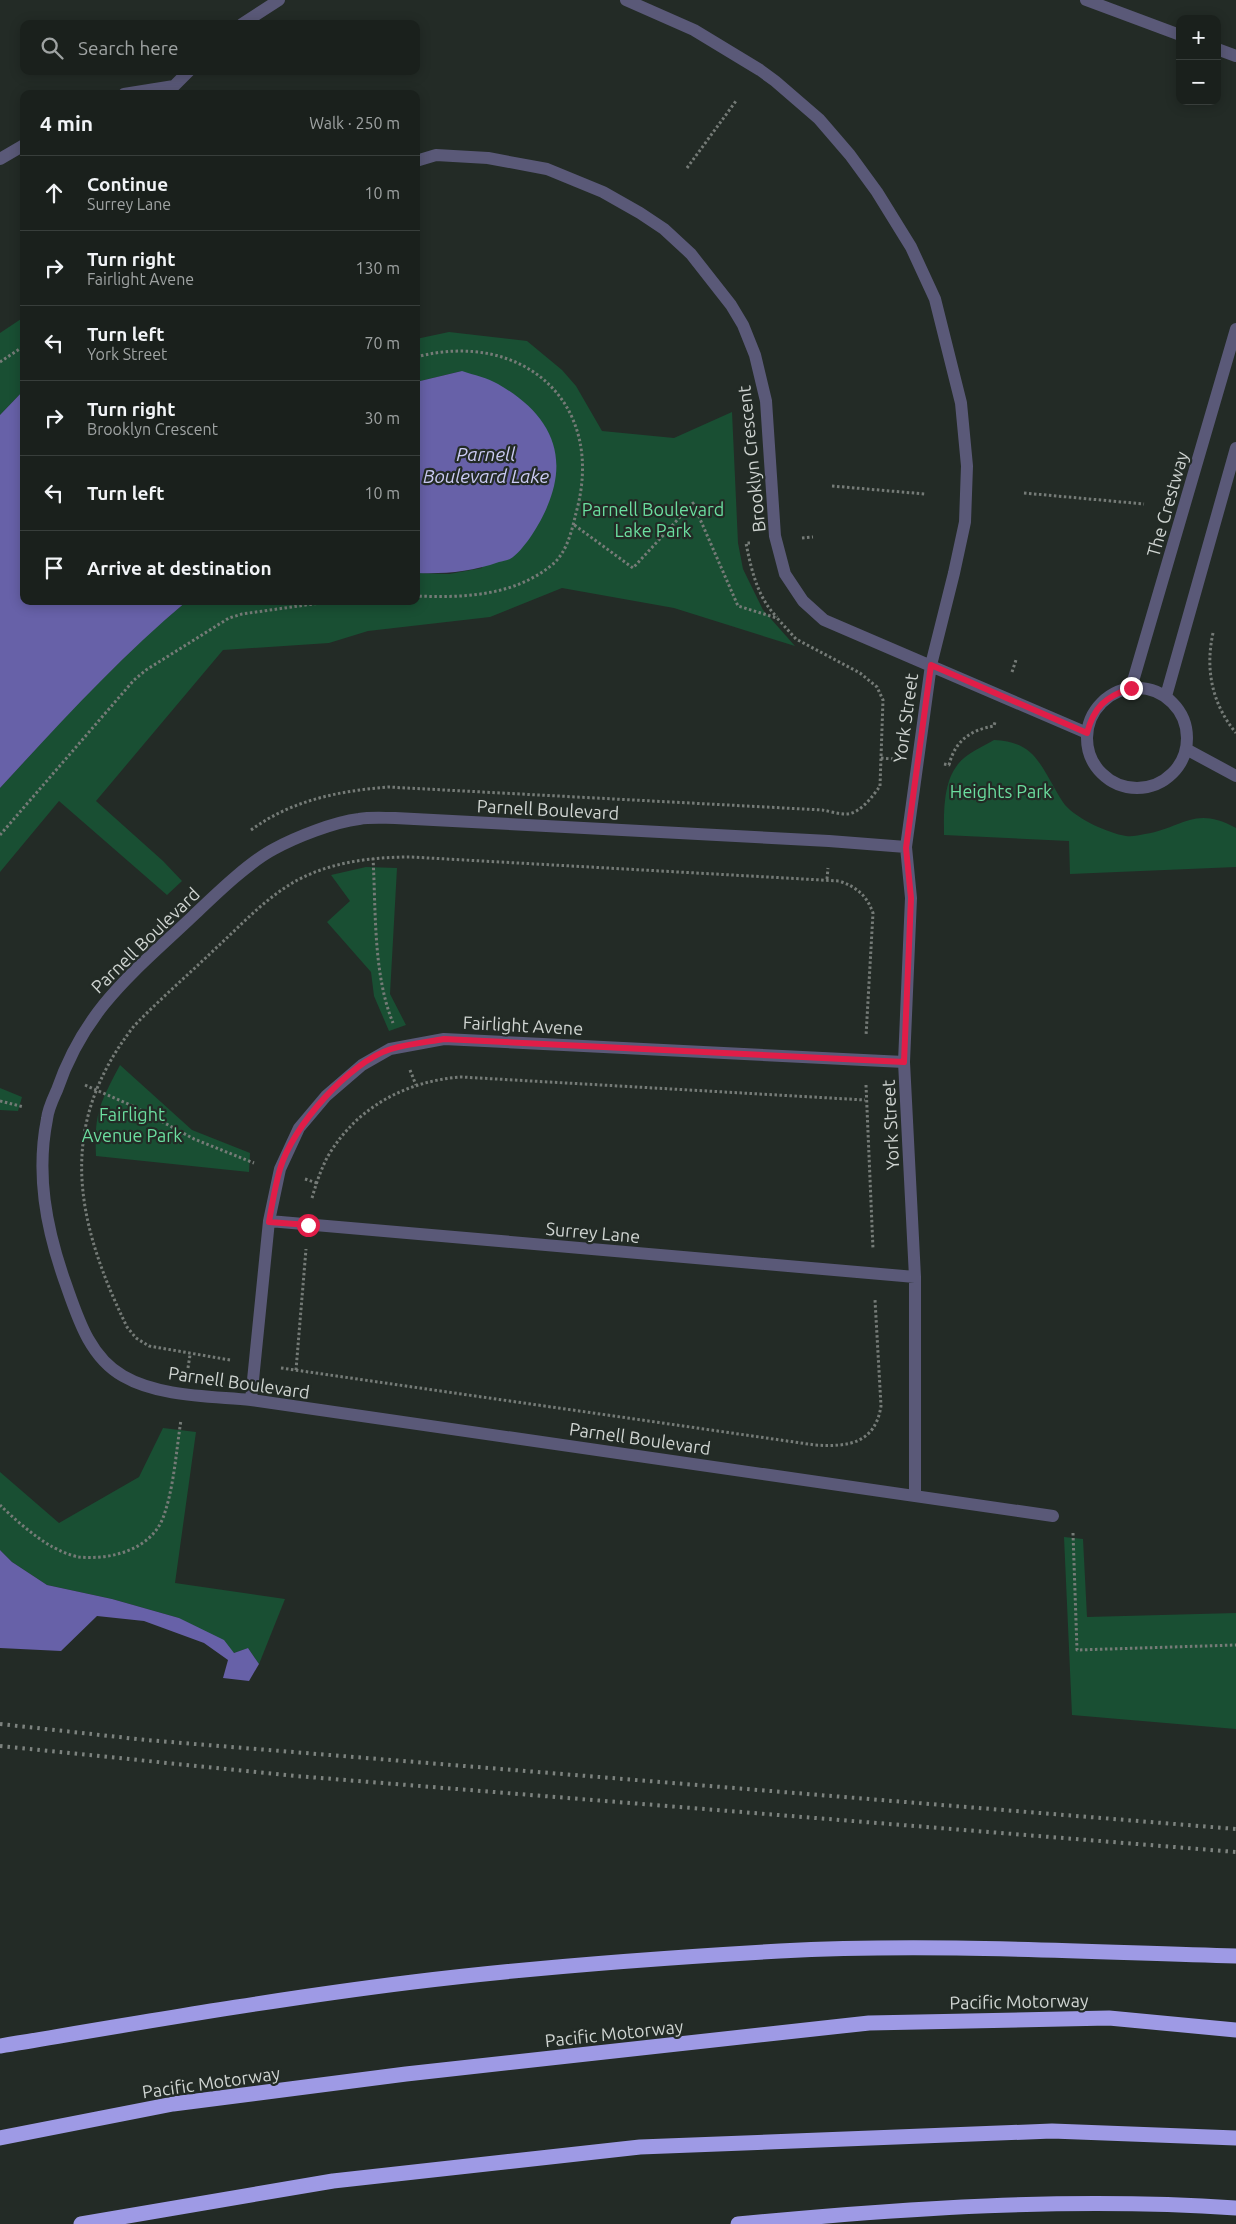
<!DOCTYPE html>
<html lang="en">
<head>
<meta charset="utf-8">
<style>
	body { margin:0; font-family:Ubuntu,sans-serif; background:#272d29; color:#f1f3f6 }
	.controls { position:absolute; right:15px; top:15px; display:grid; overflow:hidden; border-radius:10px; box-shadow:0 2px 12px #0003 }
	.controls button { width:45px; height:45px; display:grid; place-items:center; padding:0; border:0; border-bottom:1px solid #383e3b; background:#1a201c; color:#f1f3f6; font:25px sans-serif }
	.stop { position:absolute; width:15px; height:15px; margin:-11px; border:4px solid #e11d48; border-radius:50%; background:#fff }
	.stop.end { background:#e11d48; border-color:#fff; box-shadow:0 1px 5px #0008 }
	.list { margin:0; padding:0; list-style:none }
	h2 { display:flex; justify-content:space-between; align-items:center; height:65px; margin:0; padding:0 20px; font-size:21px }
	h2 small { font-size:16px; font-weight:400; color:#9fa3a3 }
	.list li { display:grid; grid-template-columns:32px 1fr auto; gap:15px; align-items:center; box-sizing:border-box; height:75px; padding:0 20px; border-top:1px solid #383e3b }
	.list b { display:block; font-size:19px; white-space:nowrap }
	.list p { margin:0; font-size:16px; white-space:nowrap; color:#9fa3a3 }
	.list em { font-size:16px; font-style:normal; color:#9fa3a3 }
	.icon { flex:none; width:28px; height:28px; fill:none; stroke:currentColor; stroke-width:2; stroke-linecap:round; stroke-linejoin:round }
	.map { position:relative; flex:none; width:1236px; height:2224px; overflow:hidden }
	.search { position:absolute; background:#1a201c; box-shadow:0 2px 12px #0003; left:20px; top:20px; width:400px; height:55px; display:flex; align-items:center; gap:12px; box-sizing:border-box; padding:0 18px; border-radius:10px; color:#9fa3a3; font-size:19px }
	.panel { position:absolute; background:#1a201c; box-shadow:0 2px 12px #0003; left:20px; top:90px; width:400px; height:515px; border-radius:10px }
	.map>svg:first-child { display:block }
</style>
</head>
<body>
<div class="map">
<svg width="1236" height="2224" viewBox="0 0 1236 2224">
	<rect width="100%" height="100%" fill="#232b26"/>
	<path fill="#194f33" d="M24 317V390L0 415V333Z
		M449 332 527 341 562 370 576 386 602 431 674 438 732 412 738 543 743 569 763 610 795 646 674 608 562 588 490 617 368 631 329 643 223 650 96 801 163 861 182 881 167 895 59 801 0 872V788L79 702 147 635 187 601H416V573L449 574 482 568 462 371 416 382V339Z
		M994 740C1031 742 1038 759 1055 789 1058 794 1061 800 1065 805 1077 819 1108 833 1126 836 1132 837 1139 835 1145 834 1183 828 1194 805 1236 828V867L1070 874 1069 841 944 835C944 814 943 785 956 767 963 755 982 747 994 740Z
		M366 867 397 868 390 994 406 1025 389 1031 374 996 371 972 327 922 350 901 331 875Z
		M120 1065 192 1130 250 1153 249 1172 96 1156C94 1113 100 1103 120 1065Z
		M0 1088 22 1097 18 1111 0 1110Z
		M163 1428 196 1432 175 1583 285 1599 259 1664 248 1648 234 1653 179 1618 112 1599 47 1585 12 1562 0 1550V1472L59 1523 139 1477Z
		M1064 1537 1083 1539 1087 1617 1236 1613V1729L1072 1715Z"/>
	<path fill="#6761a8" d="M462 371C474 375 488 378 498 384 547 412 571 452 547 507 541 522 526 547 513 557 510 560 503 561 499 562 471 572 445 574 416 573V382Z
		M24 390V601H187C119 658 60 723 0 788V415Z
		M0 1550 12 1562 47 1585 112 1599 179 1618 224 1640 234 1653 248 1648 259 1664 249 1681 223 1678 228 1660 204 1643 144 1621 97 1616 61 1651 0 1648Z"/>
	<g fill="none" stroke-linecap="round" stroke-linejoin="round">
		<path stroke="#757b77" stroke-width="3" stroke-dasharray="2.5 2.5" stroke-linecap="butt" d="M687 168 736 101
			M416 357C523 329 607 403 576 513 572 530 567 552 553 564 515 596 464 598 416 596
			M0 362 24 346
			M832 486 925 494
			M1024 493 1144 504
			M802 538 813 537
			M750 543H746C751 569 758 599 777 617
			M1213 633C1205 669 1212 704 1236 733
			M1012 672 1016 660
			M881 758 893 759
			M944 764 949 765C955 741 970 730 994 726L995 722
			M251 830C292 800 339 791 388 787L822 810C829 811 838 814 846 814 860 814 873 796 880 786L883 700 877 687 860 673 796 639 777 618 738 606 693 503 633 568 573 524
			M0 835 134 680 146 670 229 618 242 614 334 601
			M373 858C376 911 373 974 393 1023
			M827 879 828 868
			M410 1070 416 1085
			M85 1085 137 1108 194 1139 254 1163
			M866 1085 873 1249
			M0 1101 24 1107
			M305 1179 317 1183
			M312 1198C316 1184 321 1169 328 1156 357 1107 406 1081 461 1077L865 1100
			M230 1360 149 1346 136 1338 127 1327C75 1220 56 1126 134 1026 160 999 188 975 215 949 237 929 258 906 283 889 320 863 368 857 411 857L839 881C857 887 867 896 873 913L866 1036
			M188 1368 190 1355
			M281 1368 815 1445C848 1447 875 1444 881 1406L875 1300
			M296 1370 306 1249
			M0 1505C13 1518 35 1537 51 1546 58 1550 71 1556 79 1557 111 1560 150 1550 163 1518 174 1488 176 1452 181 1420
			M1073 1533 1077 1650 1236 1645"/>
		<path stroke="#5a5978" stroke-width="12" d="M1086 0 1180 35
			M1217 49 1236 56"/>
		<path stroke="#5a5978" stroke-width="12" d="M626 0 694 30 760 70 775 81 819 119 850 155 877 192 911 247 935 299 961 403 967 466 965 522 954 573 931 665 906 847 911 898 904 1062 915 1277V1496
			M242 24 279 0
			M174 86 189 71
			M124 94 174 86
			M0 159 24 145
			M416 161 436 155 488 158 547 169 603 192 640 213 664 229 691 254 731 305 743 325 755 355 766 401 775 536 785 574 803 601 824 620 1087 733
			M1131 688 1236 329
			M1087 738a50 50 0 1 1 100 0a50 50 0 1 1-100 0Z
			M1166 696 1236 448
			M1186 749 1236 776
			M906 847 829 841 395 818C383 818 370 817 359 819 334 822 296 837 274 849 249 862 215 895 194 915 134 972 85 1008 57 1090 53 1099 48 1109 47 1119 36 1174 46 1227 64 1279 77 1315 88 1356 123 1376 159 1397 211 1396 251 1400L1053 1516
			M269 1221 915 1277
			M251 1400 269 1221 280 1169 299 1128 326 1096 362 1065 390 1049 444 1039 904 1062"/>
		<path stroke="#9e9ae5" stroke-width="15" d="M0 2046C138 2023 275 1999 413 1982 535 1967 658 1958 780 1951 932 1943 1084 1952 1236 1956
			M0 2138 173 2104 406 2074 869 2023 1109 2018 1236 2030
			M81 2224 333 2181 640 2147 1052 2131 1236 2138
			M738 2224C904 2208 1070 2197 1236 2208"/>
		<path stroke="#7d837f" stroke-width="4" stroke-dasharray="2.5 5" stroke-linecap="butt" d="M0 1724 146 1740 1236 1829
			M0 1746 296 1776 1236 1852"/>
	</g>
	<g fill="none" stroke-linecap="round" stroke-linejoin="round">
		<path stroke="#e11d48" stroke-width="6" d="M308 1225 269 1222C272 1204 275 1186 280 1169 292 1127 349 1062 391 1049 408 1044 427 1042 444 1039L904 1062 911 898 906 848 931 665 1087 733C1094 707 1105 697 1131 688"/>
	</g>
	<g text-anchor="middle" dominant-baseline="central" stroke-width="4.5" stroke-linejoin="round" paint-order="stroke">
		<g font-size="18" fill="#cfd4d1" stroke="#232b26">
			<text transform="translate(751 459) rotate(-96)">Brooklyn Crescent</text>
			<text transform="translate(1167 504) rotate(-74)">The Crestway</text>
			<text transform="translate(905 718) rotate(-82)">York Street</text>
			<text transform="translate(548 809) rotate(3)">Parnell Boulevard</text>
			<text transform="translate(145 940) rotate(-44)">Parnell Boulevard</text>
			<text transform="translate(523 1025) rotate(3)">Fairlight Avene</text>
			<text transform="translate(890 1125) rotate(-93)">York Street</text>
			<text transform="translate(593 1232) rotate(5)">Surrey Lane</text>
			<text transform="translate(239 1382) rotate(8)">Parnell Boulevard</text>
			<text transform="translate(640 1438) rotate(8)">Parnell Boulevard</text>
			<text transform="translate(1019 2001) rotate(-1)">Pacific Motorway</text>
			<text transform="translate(614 2033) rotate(-6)">Pacific Motorway</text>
			<text transform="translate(211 2082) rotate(-8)">Pacific Motorway</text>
		</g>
		<g font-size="18" fill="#6bde9f" stroke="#232b26">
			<text x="653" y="509">Parnell Boulevard<tspan x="653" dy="21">Lake Park</tspan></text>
			<text x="1001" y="791">Heights Park</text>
			<text x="132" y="1114">Fairlight<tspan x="132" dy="21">Avenue Park</tspan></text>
		</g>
		<g font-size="19" font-style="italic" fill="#cbcbf3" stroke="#232b26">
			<text x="486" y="454">Parnell<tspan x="486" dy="22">Boulevard Lake</tspan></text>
		</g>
	</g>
</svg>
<div class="controls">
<button>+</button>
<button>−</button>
</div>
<div class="stop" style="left:308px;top:1225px"></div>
<div class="stop end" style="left:1131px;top:688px"></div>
<div class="search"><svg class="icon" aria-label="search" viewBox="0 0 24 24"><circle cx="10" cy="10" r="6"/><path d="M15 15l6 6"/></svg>Search here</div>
<section class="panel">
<h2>4 min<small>Walk · 250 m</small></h2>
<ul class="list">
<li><svg class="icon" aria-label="ahead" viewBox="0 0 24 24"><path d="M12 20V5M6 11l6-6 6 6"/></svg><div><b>Continue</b><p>Surrey Lane</p></div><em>10 m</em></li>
<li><svg class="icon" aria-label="right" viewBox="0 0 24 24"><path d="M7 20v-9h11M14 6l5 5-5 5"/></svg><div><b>Turn right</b><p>Fairlight Avene</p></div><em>130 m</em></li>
<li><svg class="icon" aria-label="left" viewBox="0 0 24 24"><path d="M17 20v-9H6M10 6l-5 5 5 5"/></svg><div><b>Turn left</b><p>York Street</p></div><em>70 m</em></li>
<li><svg class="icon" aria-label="right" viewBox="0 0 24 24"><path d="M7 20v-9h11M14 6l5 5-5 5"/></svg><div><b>Turn right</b><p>Brooklyn Crescent</p></div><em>30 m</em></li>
<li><svg class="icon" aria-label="left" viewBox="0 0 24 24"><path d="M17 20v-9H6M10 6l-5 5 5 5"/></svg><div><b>Turn left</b></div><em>10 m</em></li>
<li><svg class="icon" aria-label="arrive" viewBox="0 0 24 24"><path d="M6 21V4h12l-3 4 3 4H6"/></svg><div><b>Arrive at destination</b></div></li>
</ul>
</section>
</div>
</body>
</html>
